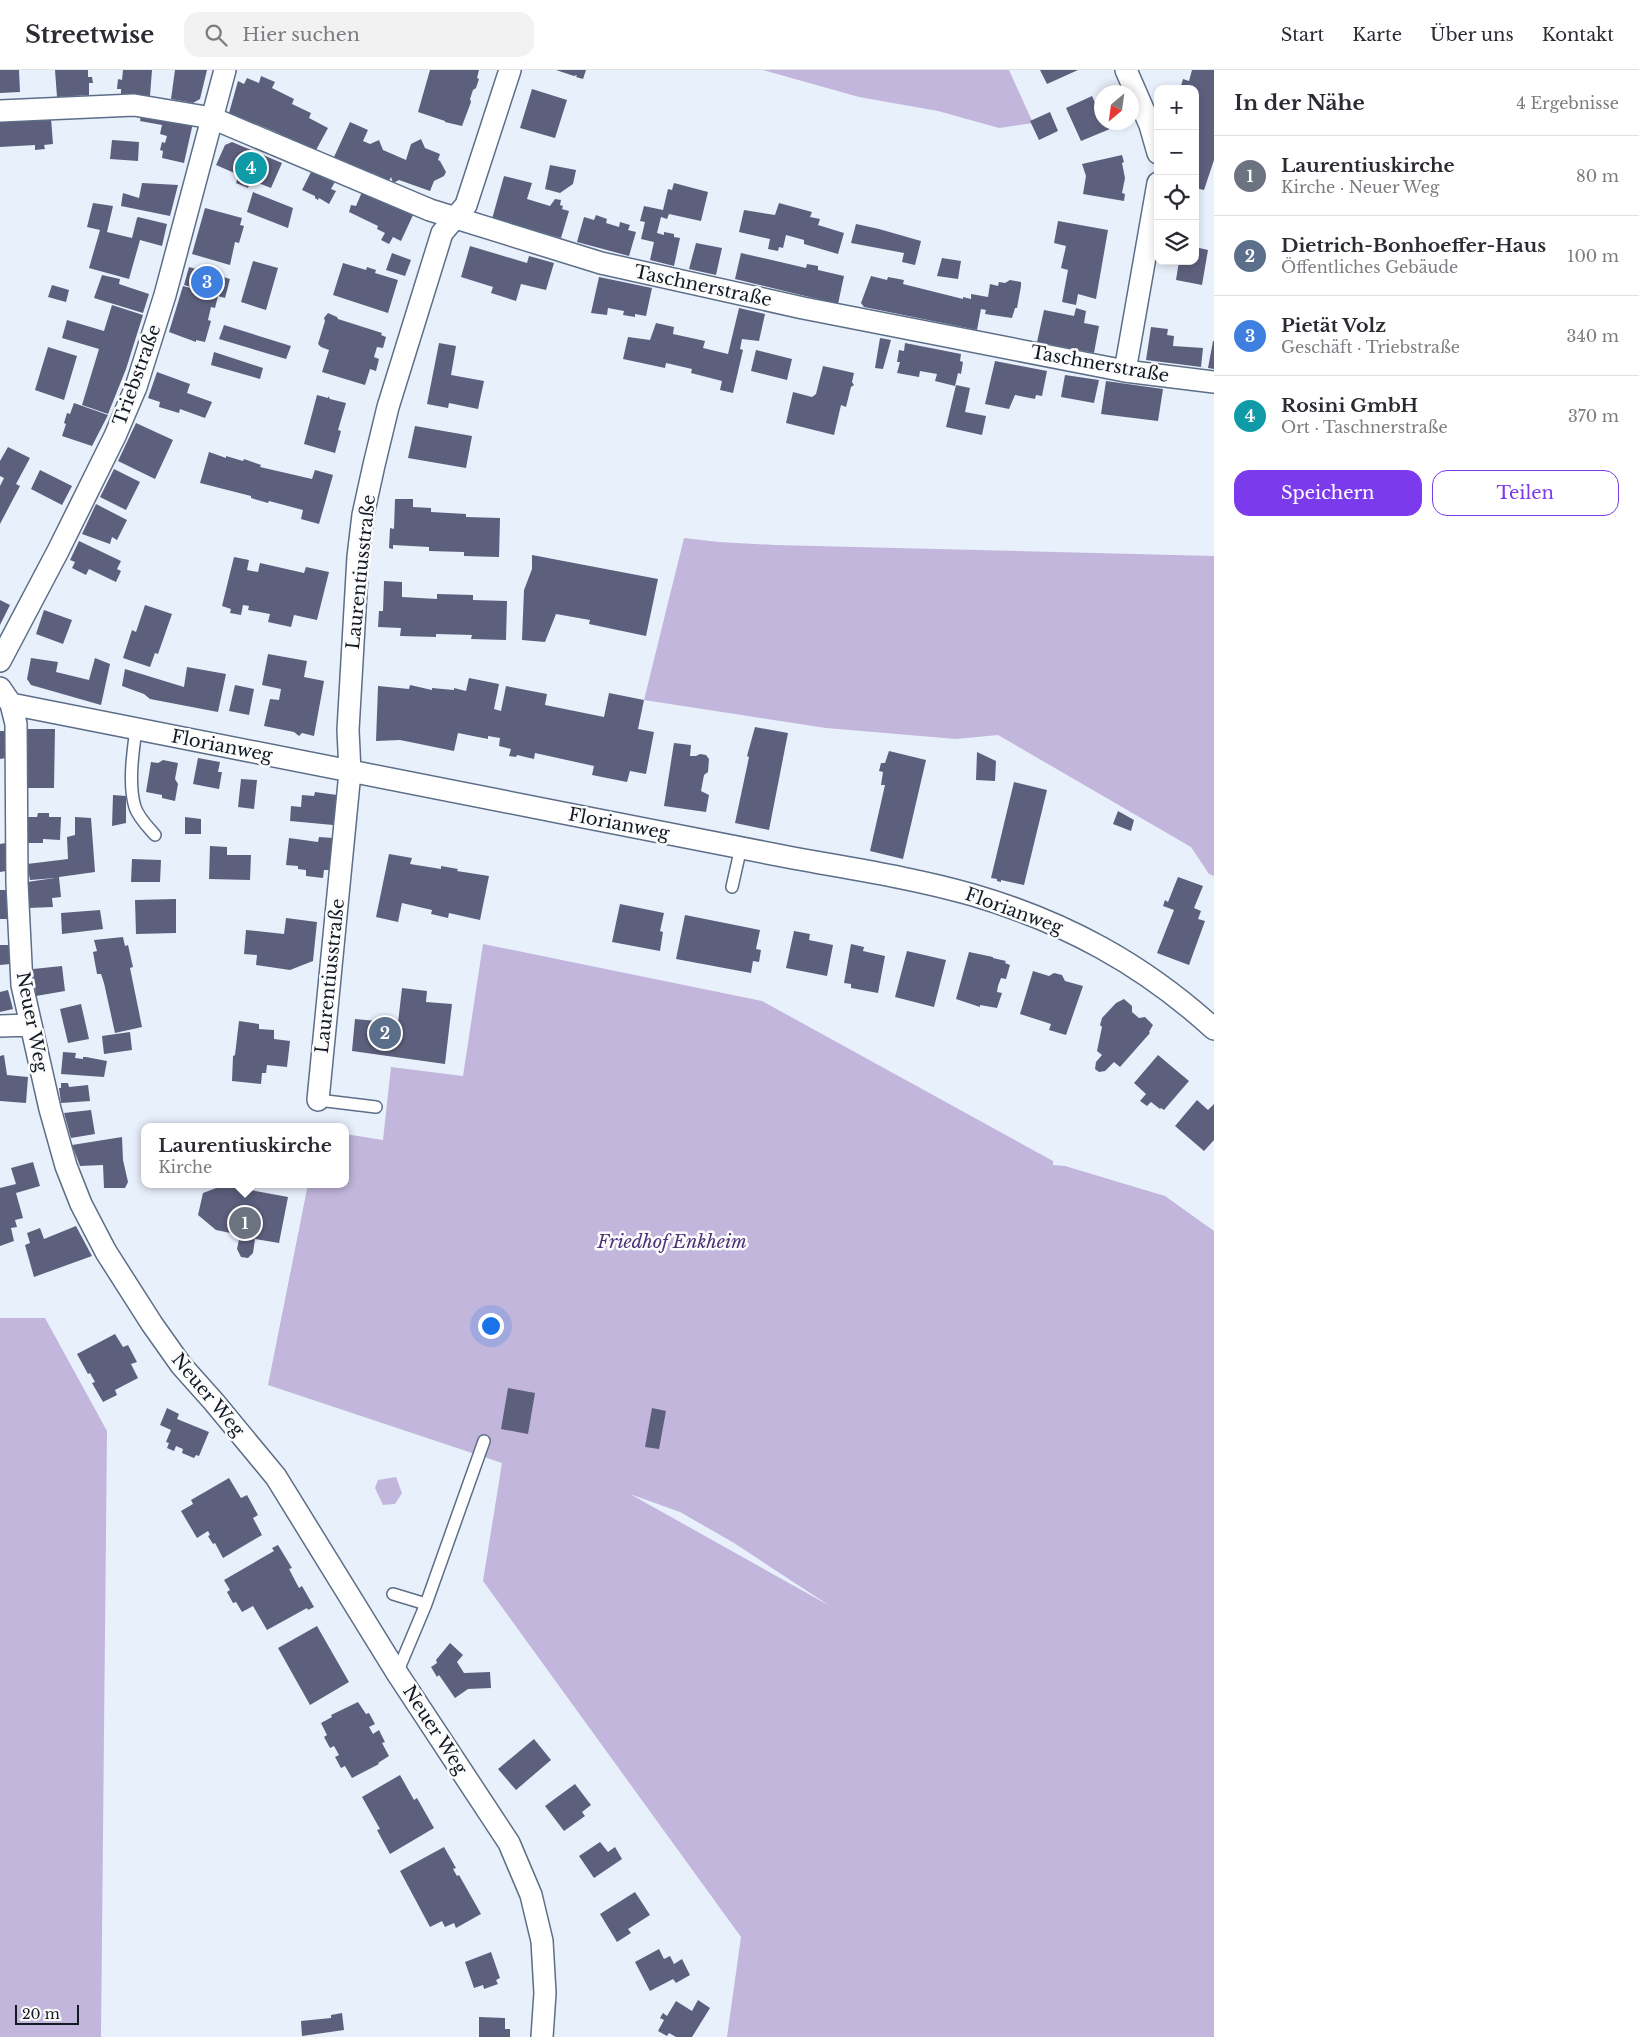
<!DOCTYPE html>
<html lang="de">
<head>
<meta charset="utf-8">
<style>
	body { margin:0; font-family:"Libre Baskerville",serif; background:#f2f2f3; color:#2b2b33 }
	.controls { position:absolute; right:15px; top:15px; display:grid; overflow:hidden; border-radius:10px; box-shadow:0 2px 8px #0003 }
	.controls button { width:45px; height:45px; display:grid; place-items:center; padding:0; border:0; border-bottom:1px solid #e1e1e2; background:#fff; color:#2b2b33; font:25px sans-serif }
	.compass { position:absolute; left:1094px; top:15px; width:45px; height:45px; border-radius:50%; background:#fff; box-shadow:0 2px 8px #0003; rotate:209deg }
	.scale { position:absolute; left:15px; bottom:12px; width:64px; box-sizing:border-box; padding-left:5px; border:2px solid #131a24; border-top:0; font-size:14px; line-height:18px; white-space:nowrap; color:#131a24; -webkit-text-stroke:4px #fcfcfc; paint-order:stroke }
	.you { position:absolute; left:490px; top:1255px; width:18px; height:18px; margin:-12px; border:4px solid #fff; border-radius:50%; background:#1a73e8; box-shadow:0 0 0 8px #1a73e833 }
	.badge { display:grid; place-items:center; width:32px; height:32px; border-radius:50%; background:#7c3aed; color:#fff; font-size:16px; font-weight:700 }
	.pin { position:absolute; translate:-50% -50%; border:2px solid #fff; box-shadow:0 1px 5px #0006 }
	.popup { position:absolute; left:141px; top:1053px; width:208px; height:65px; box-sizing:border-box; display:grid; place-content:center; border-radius:10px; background:#fff; filter:drop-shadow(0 1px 4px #0005); font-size:16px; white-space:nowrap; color:#7c7c81 }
	.popup b { font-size:19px; color:#2b2b33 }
	.popup::after { content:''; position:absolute; left:50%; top:100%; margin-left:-10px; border:10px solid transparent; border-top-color:#fff }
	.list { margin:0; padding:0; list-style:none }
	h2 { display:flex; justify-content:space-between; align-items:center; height:65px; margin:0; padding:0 20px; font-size:21px }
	h2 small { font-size:16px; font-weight:400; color:#7c7c81 }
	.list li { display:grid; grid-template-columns:32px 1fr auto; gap:15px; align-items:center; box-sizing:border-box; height:80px; padding:0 20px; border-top:1px solid #e1e1e2 }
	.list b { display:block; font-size:19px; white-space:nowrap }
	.list p { margin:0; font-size:16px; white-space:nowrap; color:#7c7c81 }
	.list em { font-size:16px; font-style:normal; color:#7c7c81 }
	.actions { display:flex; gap:10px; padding:15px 20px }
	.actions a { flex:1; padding:11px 0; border:1px solid #7c3aed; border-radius:15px; text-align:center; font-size:18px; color:#7c3aed }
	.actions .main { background:#7c3aed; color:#fff }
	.icon { flex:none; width:28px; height:28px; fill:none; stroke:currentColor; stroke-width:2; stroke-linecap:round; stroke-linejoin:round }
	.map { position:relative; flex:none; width:1214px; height:1967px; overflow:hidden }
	header { display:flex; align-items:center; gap:30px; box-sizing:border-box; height:70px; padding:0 25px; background:#fff; border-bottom:1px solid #e1e1e2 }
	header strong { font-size:24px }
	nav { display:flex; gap:28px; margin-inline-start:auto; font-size:18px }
	.search { width:350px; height:45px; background:#f2f2f3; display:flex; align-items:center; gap:12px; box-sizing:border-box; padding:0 18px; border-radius:15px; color:#7c7c81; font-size:19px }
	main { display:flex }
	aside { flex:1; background:#fff }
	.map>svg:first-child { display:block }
</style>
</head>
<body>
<header>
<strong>Streetwise</strong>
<div class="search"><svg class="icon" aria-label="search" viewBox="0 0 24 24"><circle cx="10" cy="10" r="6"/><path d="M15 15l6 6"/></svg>Hier suchen</div>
<nav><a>Start</a><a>Karte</a><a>Über uns</a><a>Kontakt</a></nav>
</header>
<main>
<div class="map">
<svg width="1214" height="1967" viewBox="0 0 1214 1967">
	<rect width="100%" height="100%" fill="#e8f0fc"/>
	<path fill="#c2b6dc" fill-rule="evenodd" d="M763 0H1009L1033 53 999 58 938 41 859 27Z
		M684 468 719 472 775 475 1214 486V806L1209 804 1191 777 998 665 956 669 826 658 644 630Z
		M483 874 762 931 1053 1091V1095L1065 1096 1165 1126 1214 1161V1967H727L741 1867 483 1511 502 1393 268 1315 308 1114H345V1064L383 1070 391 997 463 1006ZM630 1424 680 1442 734 1473 830 1536Z
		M0 1248H45L107 1361 101 1967H0Z
		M396 1407 402 1423 395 1434 383 1435 375 1418 378 1410Z"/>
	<path fill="#5d607d" d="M0 0H19L20 22 0 23Z
		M55 0H88V7H92L93 13H89V25L57 27Z
		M123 0H152L150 26 121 24V19H117L118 9 122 10Z
		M175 0H207L200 29 193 33 171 29Z
		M430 0H479L477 8 479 9 476 18 473 20 470 29 471 32 462 56 445 52V51L418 42Z
		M556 0H586L583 9 576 7 577 5 574 6Z
		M1040 0H1078L1047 14Z
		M1192 0H1214V90L1204 120 1195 118V19H1180L1183 9 1189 11Z
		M261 6 275 12 272 18 294 29 292 34 311 43 309 48 328 58 315 82 276 62 229 43 238 11 244 14 247 8 259 13Z
		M532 19 567 30 555 68 520 58Z
		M1092 26 1097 37 1100 36 1102 38V52H1108L1110 59 1081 71 1066 38Z
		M1050 42 1058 61 1039 70 1030 51Z
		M141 44 193 53 184 93 162 88 163 81 160 80 162 72 165 73 167 66 160 64 162 55 140 51Z
		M51 48 53 74 44 75 45 79 35 80V75L0 77V51Z
		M350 52 368 60 363 71 370 74 379 70 383 80 406 90 411 74 421 69 425 78 440 84 438 90 440 91 446 102 444 106 434 111 430 121 399 110 393 113 391 107 389 111 373 103 368 105 366 101 334 87Z
		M112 70 139 72 138 91 110 89Z
		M232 72 282 93 271 118 251 110 248 118 236 113 239 105 216 95 225 75Z
		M1122 85 1124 92 1122 93 1125 108 1122 123 1125 124 1124 131 1083 124 1086 106 1082 94Z
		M550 95 576 100 573 114 560 123 545 119Z
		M313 98 336 110 331 119 336 121 329 134 319 128 318 130 315 128V126L302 120Z
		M504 106 532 113 527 129 550 136 555 129 561 130 560 135 563 136 562 139 569 141 561 168 492 149Z
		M142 113 178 115 170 146 121 136 123 123 139 128Z
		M674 113 708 122 701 151 669 144 667 149 661 147 657 163 664 165V162L674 164V167L680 168 674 196 650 190 654 172 641 169 645 152 640 151 644 136 663 140 668 119 672 120Z
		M253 122 293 138 288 158 247 142Z
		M362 122 413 145 401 171 393 167 389 174 381 170 385 163 377 159 378 156 349 142 351 135 356 136Z
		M93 133 113 136 107 162 132 168 137 148 138 147 167 154 162 176 140 170 129 209 89 198 100 160 87 157Z
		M779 133 812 142 810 147 820 149 818 155 844 163 838 184 804 174V170L786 165 783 178 779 177 778 181 768 179 770 169 739 162 744 140 775 145Z
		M205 138 242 148 240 155 244 156 239 173 235 172 230 195 192 184Z
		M596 145 607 149 606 153 619 157 620 152 630 155 628 160 636 162 629 186 577 172 584 147 594 150Z
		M1058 151 1108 160 1096 229 1078 224 1076 235 1062 232 1068 200 1061 198 1066 176 1054 173Z
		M856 154 879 159 921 171 915 195 902 192 904 183 851 173Z
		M696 173 722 178 716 205 689 199Z
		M470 176 527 193 529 186 554 193 546 220 521 214 516 231 491 223 493 217 461 207Z
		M1195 177 1208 180 1202 215 1176 210 1179 191H1195Z
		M392 183 411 190 405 206 386 200Z
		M741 183 806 198 807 194 818 196V200L844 206 838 234 735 209Z
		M942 188 961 191 958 209 937 206Z
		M253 191 278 198 266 240 241 232Z
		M343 193 366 200 367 197 376 200 375 203 398 210 388 243 333 225Z
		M189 197 230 209 225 228 218 226 215 238 211 237 208 250 211 251 205 272 196 270V272L169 262 183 216 205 222V221L184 215Z
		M102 205 120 209 119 214 149 224 143 243 94 228Z
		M871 206 887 210 888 207 904 210 903 214 963 229V227L971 229V224L988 227 990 214 998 216 999 212 1005 213 1010 210 1021 212V216L1017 238H1015L1012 248 985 244 986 240 981 239 977 260 864 237 861 233Z
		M599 207 652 218 646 246 635 244V247L623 245 624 241 608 238 607 245 591 243Z
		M52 215 69 220 66 232 48 227Z
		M112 235 143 245 126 299 108 344 82 335 99 279 62 268 67 250 104 261Z
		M739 238 765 244 759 271 742 269 740 279 743 280 733 323 720 320 722 311 691 303 692 299 666 293 665 298 623 289 628 267 650 270 656 253 674 257 673 264 705 271 703 278 728 284Z
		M1076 238 1086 241 1084 253 1099 256 1094 283 1037 272 1044 240 1074 246Z
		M328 243 337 247 338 249 382 263 381 265 386 267 383 278 377 277 374 287 379 289 376 301 370 299 365 315 322 302 329 280 321 277 318 274 325 251 324 248Z
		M224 255 291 276 286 289 219 269Z
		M1151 257 1168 259 1167 265 1174 266 1173 276 1203 278 1201 297 1146 290Z
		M880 268 891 270 883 299 875 298Z
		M1213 271H1214V299L1208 298Z
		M439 273 456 276 451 305 484 311 478 339 449 333 448 338 427 334Z
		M905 273 961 284 960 291 963 292 961 304 958 303 955 316 935 311 937 304 920 301 919 307 897 303 900 292H897L899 280 904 281Z
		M48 277 77 286 64 330 35 320Z
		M756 280 792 289 787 310 751 301Z
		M214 282 263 298 260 309 211 295Z
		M995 291 1047 301 1042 326 1036 325 1035 329 1015 325 1009 339 985 334Z
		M823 296 854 303 852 312 854 315 851 317 846 337 841 335 834 365 786 353 793 322 812 327 816 324Z
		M157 302 190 314 187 323 212 332 205 348 180 339 179 343 159 337 160 332 148 328Z
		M1065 305 1099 310 1094 333 1061 327Z
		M1106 311 1163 319 1158 351 1101 344Z
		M956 315 970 318 965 342 986 346 982 365 946 357Z
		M317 325 328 328V326L330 329 346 333 338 360 341 361 335 383 304 374Z
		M74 333 108 345 92 376 62 366 66 354 64 353 67 343 70 344Z
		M136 353 173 370 155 409 118 391Z
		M415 356 472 366 466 398 408 388Z
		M8 377 30 388 16 414 20 416 0 454V416L4 408 0 406V391Z
		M209 382 226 388V386L243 391 244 389 261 395 260 397 312 409 315 400 333 405 319 454 301 449 303 440 269 431 268 433 251 428V426L200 413Z
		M114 399 140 412 126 440 100 427Z
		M40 400 72 416 62 435 31 419Z
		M395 429H413V437L431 438V442L466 444V447L500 448 499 487 464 486V482L429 481V477L393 475V479L389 478 390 458 394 459Z
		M96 434 127 450 117 470 112 467 110 474 82 464Z
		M79 471 121 491 117 499 121 501 116 512 89 499 86 505 72 498 75 492 70 490Z
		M532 485 658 509 646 566 589 554 590 550 556 544 545 572 522 570 524 520 532 499Z
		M234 487 249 490 247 500 258 502 260 493 304 503 306 497 329 502 317 550 294 545 291 557 268 552 270 544 248 540 249 536 243 535 241 545 230 543 231 539 222 536Z
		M384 511 402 512V527L437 529V524L473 525V530L507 531 506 570 471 569 472 565 436 564V567L400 566 401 558 378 557 379 541H383Z
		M0 530 10 535 0 555Z
		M145 535 172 544 158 584 155 583 150 597 123 588 132 560 136 562Z
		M44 540 72 550 63 574 36 564Z
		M268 584 307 591 304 607 324 611 314 666 302 663 299 666 294 662 264 656 270 629 279 630 281 619 262 615Z
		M31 588 58 592 56 602 89 610 95 588 110 594 101 635 31 615 27 609Z
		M187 597 226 604 218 642 150 629 144 624 122 616 125 599 184 617Z
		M469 608 499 614 494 639 501 641 506 616 547 624 545 635 604 647 609 623 644 630 638 659 654 662 646 704 630 701 627 712 592 705 594 696 535 683 534 689 517 685 516 687 509 686 511 679 499 676 500 668 488 666V669L458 663 454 681 400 670 376 671 378 616 409 619 410 615 432 620V618L454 620V618L466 621Z
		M235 615 254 619 249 645 229 641Z
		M755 657 788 663 769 760 735 753 749 687 747 686Z
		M28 659H55L54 718H27Z
		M0 661H6V688L0 689Z
		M674 673 691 675 690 686H696L700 684 706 685 709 689 708 702 704 705 701 721 709 725 706 742 664 736Z
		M889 681 926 690 903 789 870 781 885 715H881L883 702 879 701 881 693H885Z
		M977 682 996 691 995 711 976 710Z
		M198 688 220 692 218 702H222L219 719 193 714Z
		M163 690 178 693 175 709 178 714 175 731 162 728V725L146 722 151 692 158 693Z
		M241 709 257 710 254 739 238 737Z
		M1014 712 1047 720 1024 815 1001 810V812L997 811V809L991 808Z
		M315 722 337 725 333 755 290 751 291 736 301 737 302 725 314 726Z
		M113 725 126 726V753L112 756Z
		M1118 741 1134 750 1131 761 1113 754Z
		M38 743H49V747H61L60 770 43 769V773H27L26 747H37Z
		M75 747 91 748 95 802 59 807 61 827 52 828 53 837 28 838 27 812 55 808 30 810 27 794 68 789 67 767 75 765Z
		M185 747 201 749V764H185Z
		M319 767 333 768 330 800H324L323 808 306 806V800L298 799V796L286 795 289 768 318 772Z
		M6 773V801L0 802V774Z
		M210 776 227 777V785H251L250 810 209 809Z
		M389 784 412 788 410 794 441 799V796L458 799 457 801 489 806 480 850 449 843 448 848 431 844 432 840 402 833 398 852 376 847Z
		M132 789 161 790 160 812H131Z
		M1178 807 1203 816 1194 838 1201 841 1198 849 1205 851 1189 895 1157 883 1174 840 1163 836 1165 830 1168 832Z
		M0 820H7L8 849H0Z
		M176 829V863L136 864 135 830Z
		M620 834 664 843 660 861 663 862 660 881 612 872Z
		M100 840 103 859 62 864 61 843Z
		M685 845 760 860 756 879 761 880 759 892 753 891 751 903 676 889Z
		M286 848 317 852 313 891 290 900 256 895 257 885 244 884 246 860 284 864Z
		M794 861 810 864 809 870 833 875 827 906 786 898Z
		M123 867 125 876 128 875 133 897 130 898 142 957 115 963 104 913 101 904H97L93 882 97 881 94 870Z
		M851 874 864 877 863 881 885 886 878 923 851 918V914L844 913Z
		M0 875H9L10 894 0 895Z
		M907 881 946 890 934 937 895 927Z
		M969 882 993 887V888L1006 891 1005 893 1010 895 1006 909 1001 908 998 916 997 922 1002 923 997 938 980 935V937L956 929Z
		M62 896 65 921 36 926 33 899Z
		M1033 901 1049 906 1054 903 1062 905 1065 911 1083 916 1066 965 1049 960 1051 954 1020 944Z
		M402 918 427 921 426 932 452 934 445 994 352 981 355 949 398 953Z
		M8 920 13 939 0 942V922Z
		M1124 929 1132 936V942L1139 948 1145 947 1153 955 1149 962 1150 963 1120 997 1114 992 1105 1001 1099 1002 1095 999 1096 992 1102 985 1097 981 1102 957 1100 955 1102 948 1116 933Z
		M81 934 89 969 68 973 60 939Z
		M239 951 259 954V959L274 960V969L290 971 287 997 267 995 266 1003H262L261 1014 232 1011 233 986 235 985Z
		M130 962 132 980 104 984 102 966Z
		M63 982 76 983 75 988 83 989V987H86L107 991 104 1007 61 1004Z
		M4 985 7 1005 28 1007 26 1033 0 1031V986Z
		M1158 985 1189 1011 1164 1040 1161 1038 1160 1039 1151 1032 1147 1036 1140 1031 1146 1024 1134 1013Z
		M61 1013H68L69 1017 88 1015 90 1031 61 1033 59 1018H61Z
		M1197 1030 1208 1040 1214 1034V1070L1204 1081 1175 1056Z
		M91 1040 95 1064 71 1068 64 1043Z
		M122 1067 123 1090 128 1112 125 1118H104L103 1095 80 1096 72 1075Z
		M33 1092 40 1116 16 1123 23 1148 15 1150 17 1157 11 1158 14 1171 0 1176V1118L16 1114 11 1098Z
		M224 1115 288 1127 279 1173 255 1169 253 1183 248 1188 241 1187 237 1179 240 1165 216 1160 198 1145 203 1123Z
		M76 1156 92 1186 34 1207 25 1175 30 1173 27 1163 40 1158 44 1169Z
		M115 1264 123 1277 128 1275 137 1292 131 1294 138 1308 115 1320 117 1325 103 1332 92 1313 95 1312 90 1303 88 1304 77 1284Z
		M508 1318 535 1323 528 1364 501 1359Z
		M167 1338 179 1344 177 1349 209 1362 199 1386 196 1385 194 1388 182 1383 183 1379 176 1376 174 1381 167 1378 169 1373 166 1372 171 1360 160 1355Z
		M652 1338 666 1341 659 1379 645 1377Z
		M229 1408 241 1428 247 1425 258 1445 253 1448 262 1465 223 1488 215 1473 213 1474 208 1466 210 1465 208 1461 197 1468 181 1441 193 1434 191 1430Z
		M278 1475 292 1498 289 1499 299 1518 302 1516 314 1537 308 1540 307 1538 267 1560 253 1536 242 1542 236 1532 233 1533 227 1522 230 1520 224 1510 274 1481 272 1478Z
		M317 1556 349 1612 310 1635 278 1578Z
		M450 1573 463 1585 457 1592 464 1603 490 1602 491 1618 468 1619 455 1628 439 1605 437 1607 431 1597 437 1593 436 1590Z
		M358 1632 366 1644 369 1643 375 1654 369 1657 373 1664 379 1660 385 1672 382 1673 389 1686 378 1693 379 1694 352 1708 345 1696 341 1698 335 1687 339 1685 334 1676 330 1678 324 1667 327 1665 321 1653 332 1647 331 1645Z
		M534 1669 551 1690 516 1720 498 1699Z
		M400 1705 414 1730 417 1728 434 1758 390 1784 377 1760 380 1759 362 1727Z
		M575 1714 591 1735 582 1742 585 1746 564 1761 545 1736Z
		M600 1772 608 1782 615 1777 622 1789 594 1808 579 1786Z
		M444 1777 456 1798 453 1799 457 1806 459 1805 481 1844 456 1858 454 1853 445 1857 442 1851 430 1857 400 1801Z
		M635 1822 650 1845 628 1859 631 1863 617 1872 600 1844Z
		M659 1879 664 1889 670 1886 674 1894 682 1889 690 1905 676 1913 673 1909 650 1921 635 1892Z
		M491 1882 500 1908 496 1910 498 1914 484 1919 483 1915 474 1918 465 1892Z
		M698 1930 710 1938 692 1967H676L669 1963 667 1966 658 1961 664 1950 660 1948 663 1943 667 1946 676 1931 692 1941Z
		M342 1943 344 1960 302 1966 301 1951 331 1948V1945Z
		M479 1947 505 1948V1959H510V1967H479Z"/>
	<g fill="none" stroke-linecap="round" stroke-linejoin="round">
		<g stroke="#5c6e88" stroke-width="14">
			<path id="lane" d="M136 659C133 681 128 715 135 737 138 747 148 757 155 765
				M732 817 741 777
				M318 1030 376 1037
				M393 1524 426 1534 397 1603
				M426 1534 484 1371"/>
		</g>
		<g stroke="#5c6e88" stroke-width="24">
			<path id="street" d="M1126 0 1150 55 1158 83
				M0 41 134 35 212 48 430 140 601 193 803 238 1125 301 1214 312
				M1125 301 1158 113
				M0 591 58 481 115 366 136 317 165 225 225 0
				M0 618 11 634 16 654 17 813 22 915 50 1039 66 1096 81 1134 106 1182 152 1254 181 1295 214 1332 276 1407 397 1603 509 1773 531 1825 542 1871 545 1923 542 1967
				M11 634C195 671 379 708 563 743 640 758 716 773 793 788 853 799 914 808 973 825 1065 852 1143 894 1214 959
				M0 956 30 955
				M318 1030 350 702 348 660 358 487 363 445 374 395 388 337 442 163 466 135 510 0"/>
		</g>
		<use href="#lane" stroke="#fff" stroke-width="11"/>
		<use href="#street" stroke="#fff" stroke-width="21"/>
	</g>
	<g text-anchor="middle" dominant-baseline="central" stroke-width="5" stroke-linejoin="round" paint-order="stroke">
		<g font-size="18" fill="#131a24" stroke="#fcfcfc">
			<text transform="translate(703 216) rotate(12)">Taschnerstraße</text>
			<text transform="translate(1100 294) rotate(10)">Taschnerstraße</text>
			<text transform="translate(137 305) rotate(-70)">Triebstraße</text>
			<text transform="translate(361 502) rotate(-84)">Laurentiusstraße</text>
			<text transform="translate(222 676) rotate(11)">Florianweg</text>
			<text transform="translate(619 754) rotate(11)">Florianweg</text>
			<text transform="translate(1014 841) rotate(20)">Florianweg</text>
			<text transform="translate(330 906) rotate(-84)">Laurentiusstraße</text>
			<text transform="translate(32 952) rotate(79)">Neuer Weg</text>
			<text transform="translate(208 1325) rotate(50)">Neuer Weg</text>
			<text transform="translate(435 1660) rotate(57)">Neuer Weg</text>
		</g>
		<g font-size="18" font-style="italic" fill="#4e3178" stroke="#fcfcfc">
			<text x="672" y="1172">Friedhof Enkheim</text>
		</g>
	</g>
</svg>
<div class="controls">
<button>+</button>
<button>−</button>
<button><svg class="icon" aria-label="locate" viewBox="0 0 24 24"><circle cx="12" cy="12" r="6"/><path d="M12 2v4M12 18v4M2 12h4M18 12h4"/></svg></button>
<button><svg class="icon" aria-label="layers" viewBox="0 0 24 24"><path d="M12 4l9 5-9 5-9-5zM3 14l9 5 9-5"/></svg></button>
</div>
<svg class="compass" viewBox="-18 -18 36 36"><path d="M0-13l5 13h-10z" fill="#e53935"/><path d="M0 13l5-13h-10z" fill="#7c7c81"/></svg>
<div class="scale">20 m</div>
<div class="you"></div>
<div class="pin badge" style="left:245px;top:1153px;background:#6b7280">1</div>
<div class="popup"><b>Laurentiuskirche</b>Kirche</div>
<div class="pin badge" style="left:385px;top:963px;background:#5c6f8a">2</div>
<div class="pin badge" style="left:207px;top:212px;background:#3f7fe0">3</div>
<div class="pin badge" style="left:251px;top:98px;background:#0f9aa8">4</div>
</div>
<aside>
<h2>In der Nähe<small>4 Ergebnisse</small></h2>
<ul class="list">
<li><span class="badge" style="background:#6b7280">1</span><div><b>Laurentiuskirche</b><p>Kirche · Neuer Weg</p></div><em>80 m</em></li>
<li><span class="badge" style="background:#5c6f8a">2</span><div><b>Dietrich-Bonhoeffer-Haus</b><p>Öffentliches Gebäude</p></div><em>100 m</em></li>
<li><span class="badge" style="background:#3f7fe0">3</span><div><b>Pietät Volz</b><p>Geschäft · Triebstraße</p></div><em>340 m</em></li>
<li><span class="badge" style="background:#0f9aa8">4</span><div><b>Rosini GmbH</b><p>Ort · Taschnerstraße</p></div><em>370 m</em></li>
</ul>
<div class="actions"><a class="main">Speichern</a><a>Teilen</a></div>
</aside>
</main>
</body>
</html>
